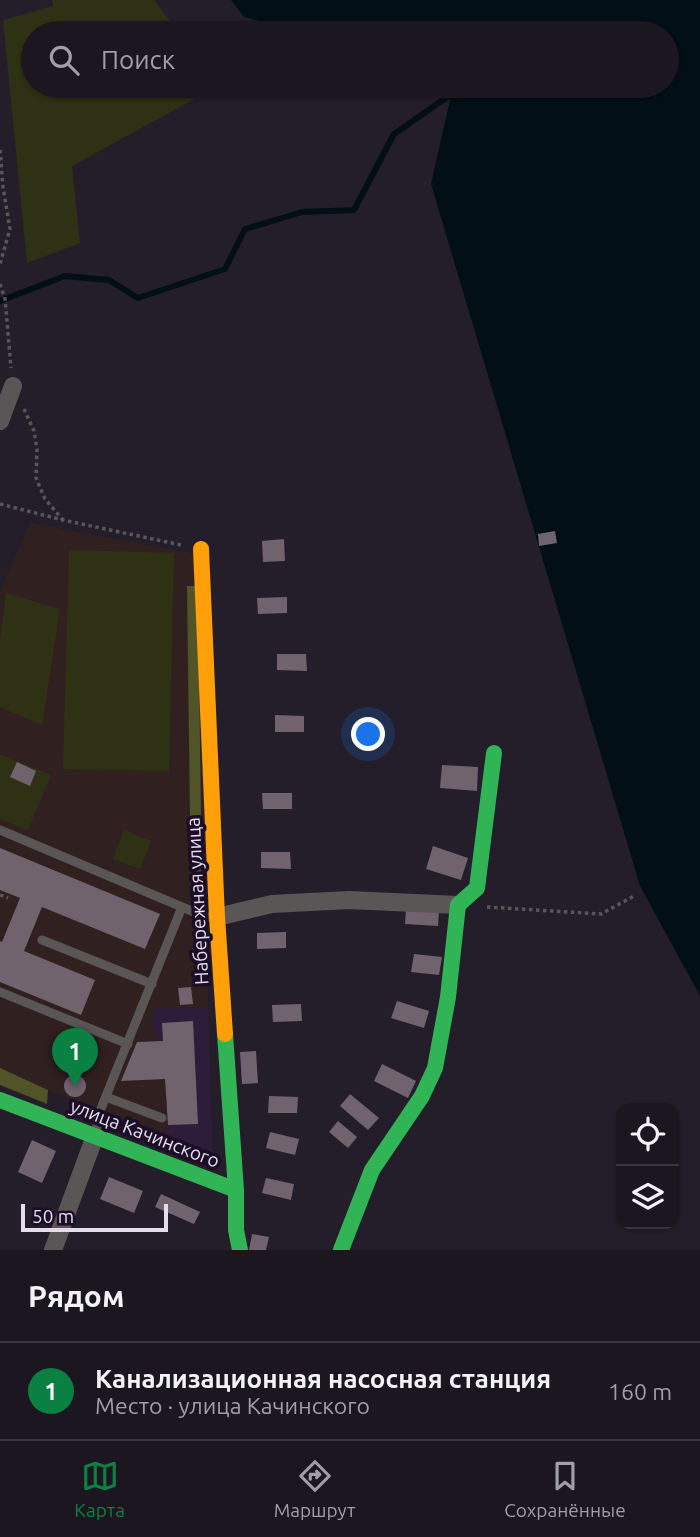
<!DOCTYPE html>
<html lang="ru">
<head>
<meta charset="utf-8">
<style>
	body { margin:0; font-family:Ubuntu,sans-serif; background:#28232d; color:#f1f3f6 }
	.controls { position:absolute; right:21px; bottom:21px; display:grid; overflow:hidden; border-radius:14px; box-shadow:0 2px 5px #0004 }
	.controls button { width:63px; height:63px; display:grid; place-items:center; padding:0; border:0; border-bottom:2px solid #39353e; background:#1b1620; color:#f1f3f6; font:35px sans-serif }
	.scale { position:absolute; left:21px; bottom:18px; width:147px; box-sizing:border-box; padding-left:7px; border:4px solid #e5dced; border-top:0; font-size:19px; line-height:24px; white-space:nowrap; color:#e5dced; -webkit-text-stroke:5px #1c0e26; paint-order:stroke }
	.you { position:absolute; left:369px; top:735px; width:24px; height:24px; margin:-18px; border:5px solid #fff; border-radius:50%; background:#1a73e8; box-shadow:0 0 0 10px #1a73e833 }
	.badge { display:grid; place-items:center; width:46px; height:46px; border-radius:50%; background:#0b8043; color:#fff; font-size:23px; font-weight:700 }
	.pin { position:absolute; translate:-50% -58px; filter:drop-shadow(0 2px 4px #0008) }
	.pin::after { content:''; position:absolute; top:37px; width:24px; height:21px; background:inherit; clip-path:polygon(0 0,100% 0,50% 100%) }
	.list { margin:0; padding:0; list-style:none }
	h2 { display:flex; justify-content:space-between; align-items:center; height:91px; margin:0; padding:0 28px; font-size:30px }
	h2 small { font-size:23px; font-weight:400; color:#a09fa5 }
	.list li { display:grid; grid-template-columns:46px 1fr auto; gap:21px; align-items:center; box-sizing:border-box; height:98px; padding:0 28px; border-top:2px solid #39353e }
	.list b { display:block; font-size:26px; white-space:nowrap }
	.list p { margin:0; font-size:23px; white-space:nowrap; color:#a09fa5 }
	.list em { font-size:23px; font-style:normal; color:#a09fa5 }
	.icon { flex:none; width:38px; height:38px; fill:none; stroke:currentColor; stroke-width:2; stroke-linecap:round; stroke-linejoin:round }
	.map { position:relative; flex:none; width:700px; height:1250px; overflow:hidden }
	.search { position:absolute; background:#1b1620; box-shadow:0 2px 5px #0004; left:21px; right:21px; top:21px; height:77px; display:flex; align-items:center; gap:18px; box-sizing:border-box; padding:0 24px; border-radius:38px; color:#a09fa5; font-size:26px }
	.sheet { height:189px; background:#1b1620 }
	nav { display:flex; justify-content:space-around; align-items:center; box-sizing:border-box; height:98px; border-top:2px solid #39353e; background:#1b1620; font-size:19px; color:#a09fa5 }
	nav a { display:grid; justify-items:center; gap:4px }
	nav .on { color:#0b8043 }
	.map>svg:first-child { display:block }
</style>
</head>
<body>
<div class="map">
<svg width="700" height="1250" viewBox="0 0 700 1250">
	<rect width="100%" height="100%" fill="#241e2a"/>
	<path fill="#2d1d3a" d="M154 1007 208 1008 213 1159 163 1140 168 1125 121 1081 151 1023Z"/>
	<path fill="#312020" d="M30 523 202 555 208 1008 154 1007 151 1023 158 1041 137 1043 121 1081 165 1079 168 1125 163 1140 100 1111 0 1070V591Z"/>
	<path fill="#2f3114" d="M52 0H154L179 33H33V86H218L72 166 80 243 27 263 3 20 53 6Z
		M69 550 174 553 169 771 63 769Z
		M6 593 60 609 42 725 0 707V640Z
		M0 754 51 775 28 830 0 819Z
		M124 830 151 841 140 869 113 859Z"/>
	<path fill="#505427" d="M187 586H198L202 896H191Z
		M0 1068 48 1090 47 1104 0 1085Z"/>
	<path fill="#030f16" d="M231 0H700V996L640 886 431 184 451 95 446 86H667V33H302L244 17Z"/>
	<g fill="none" stroke-linecap="round" stroke-linejoin="round">
		<path stroke="#030f16" stroke-width="6" d="M0 301 65 276 109 280 138 298 225 269 245 229 302 212 354 210 394 134 463 86"/>
	</g>
	<path fill="#70636e" d="M555 531 557 543 539 546 538 534Z
		M284 539 285 561 263 562 262 541Z
		M287 597V613L258 614 257 598Z
		M277 654H306L307 671 277 670Z
		M275 715 304 716V732H275Z
		M17 762 36 771 30 786 10 777Z
		M442 765 478 767 477 791 440 788Z
		M262 793H292V809H263Z
		M433 846 468 858 461 880 426 869Z
		M0 848 160 914 145 949 42 907 24 951 95 980 81 1015 0 982V941L2 942 20 898 0 890Z
		M261 852H290L291 869 261 868Z
		M406 909 439 911 438 926 405 924Z
		M286 932V948L257 949V933Z
		M414 954 442 957 439 975 411 972Z
		M191 987 193 1004 180 1005 178 988Z
		M397 1001 429 1011 424 1028 391 1018Z
		M301 1004 302 1021 273 1022 272 1005Z
		M193 1021 198 1124 168 1125 165 1079 121 1081 137 1042 163 1041 162 1023Z
		M256 1051 258 1083 242 1084 240 1052Z
		M382 1064 416 1081 408 1098 374 1081Z
		M64 1086a11 11 0 1 1 22 0a11 11 0 1 1-22 0Z
		M350 1094 379 1118 368 1130 340 1106Z
		M269 1096 298 1097 297 1113H268Z
		M338 1121 357 1137 348 1148 329 1132Z
		M270 1132 299 1139 295 1155 266 1148Z
		M32 1140 56 1151 42 1183 18 1172Z
		M109 1177 143 1191 134 1213 100 1199Z
		M266 1178 294 1184 291 1200 262 1193Z
		M161 1194 200 1212 194 1224 155 1207Z
		M252 1234 269 1237 266 1250H249Z"/>
	<g fill="none" stroke-linecap="round" stroke-linejoin="round">
		<path stroke="#595658" stroke-width="3.5" stroke-dasharray="3.5 3.5" stroke-linecap="butt" d="M0 150 3 187 10 229 0 264
			M0 284 5 299 11 368
			M24 409 34 431 37 449 36 478 45 499 63 520
			M0 504 63 520 181 545
			M0 895 8 898
			M487 907 601 914 634 896"/>
		<path stroke="#5a5656" stroke-width="9" d="M0 830 182 907 100 1111 95 1136
			M182 907 206 917H216
			M42 940 152 984
			M0 992 128 1044
			M106 1097 162 1118"/>
		<path stroke="#5a5656" stroke-width="18" d="M0 421 13 386
			M217 917 272 904 349 900 458 905
			M53 1250 95 1136"/>
		<path stroke="#30b455" stroke-width="16" d="M225 1034 236 1190V1230L240 1250
			M0 1100 236 1190
			M341 1250 372 1170 422 1096 435 1068 448 997 458 905 477 888 494 753"/>
		<path stroke="#ff9f0a" stroke-width="16" d="M201 549 217 917 225 1034"/>
	</g>
	<g text-anchor="middle" dominant-baseline="central" stroke-width="7" stroke-linejoin="round" paint-order="stroke">
		<g font-size="19" fill="#e5dced" stroke="#1c0e26">
			<text transform="translate(197 901) rotate(-93)">Набережная улица</text>
			<text transform="translate(145 1133) rotate(21)">улица Качинского</text>
		</g>
	</g>
</svg>
<div class="controls">
<button><svg class="icon" aria-label="locate" viewBox="0 0 24 24"><circle cx="12" cy="12" r="6"/><path d="M12 2v4M12 18v4M2 12h4M18 12h4"/></svg></button>
<button><svg class="icon" aria-label="layers" viewBox="0 0 24 24"><path d="M12 4l9 5-9 5-9-5zM3 14l9 5 9-5"/></svg></button>
</div>
<div class="scale">50 m</div>
<div class="you"></div>
<div class="pin badge" style="left:75px;top:1086px">1</div>
<div class="search"><svg class="icon" aria-label="search" viewBox="0 0 24 24"><circle cx="10" cy="10" r="6"/><path d="M15 15l6 6"/></svg>Поиск</div>
</div>
<section class="sheet">
<h2>Рядом<small></small></h2>
<ul class="list">
<li><span class="badge">1</span><div><b>Канализационная насосная станция</b><p>Место · улица Качинского</p></div><em>160 m</em></li>
</ul>
</section>
<nav>
<a class="on"><svg class="icon" aria-label="map" viewBox="0 0 24 24"><path d="M3 6l6-2 6 2 6-2v14l-6 2-6-2-6 2zM9 4v14M15 6v14"/></svg>Карта</a>
<a><svg class="icon" aria-label="directions" viewBox="0 0 24 24"><path d="M12 3l9 9-9 9-9-9zM9 14v-3h6M13 9l2 2-2 2"/></svg>Маршрут</a>
<a><svg class="icon" aria-label="saved" viewBox="0 0 24 24"><path d="M7 4h10v16l-5-4-5 4z"/></svg>Сохранённые</a>
</nav>
</body>
</html>
